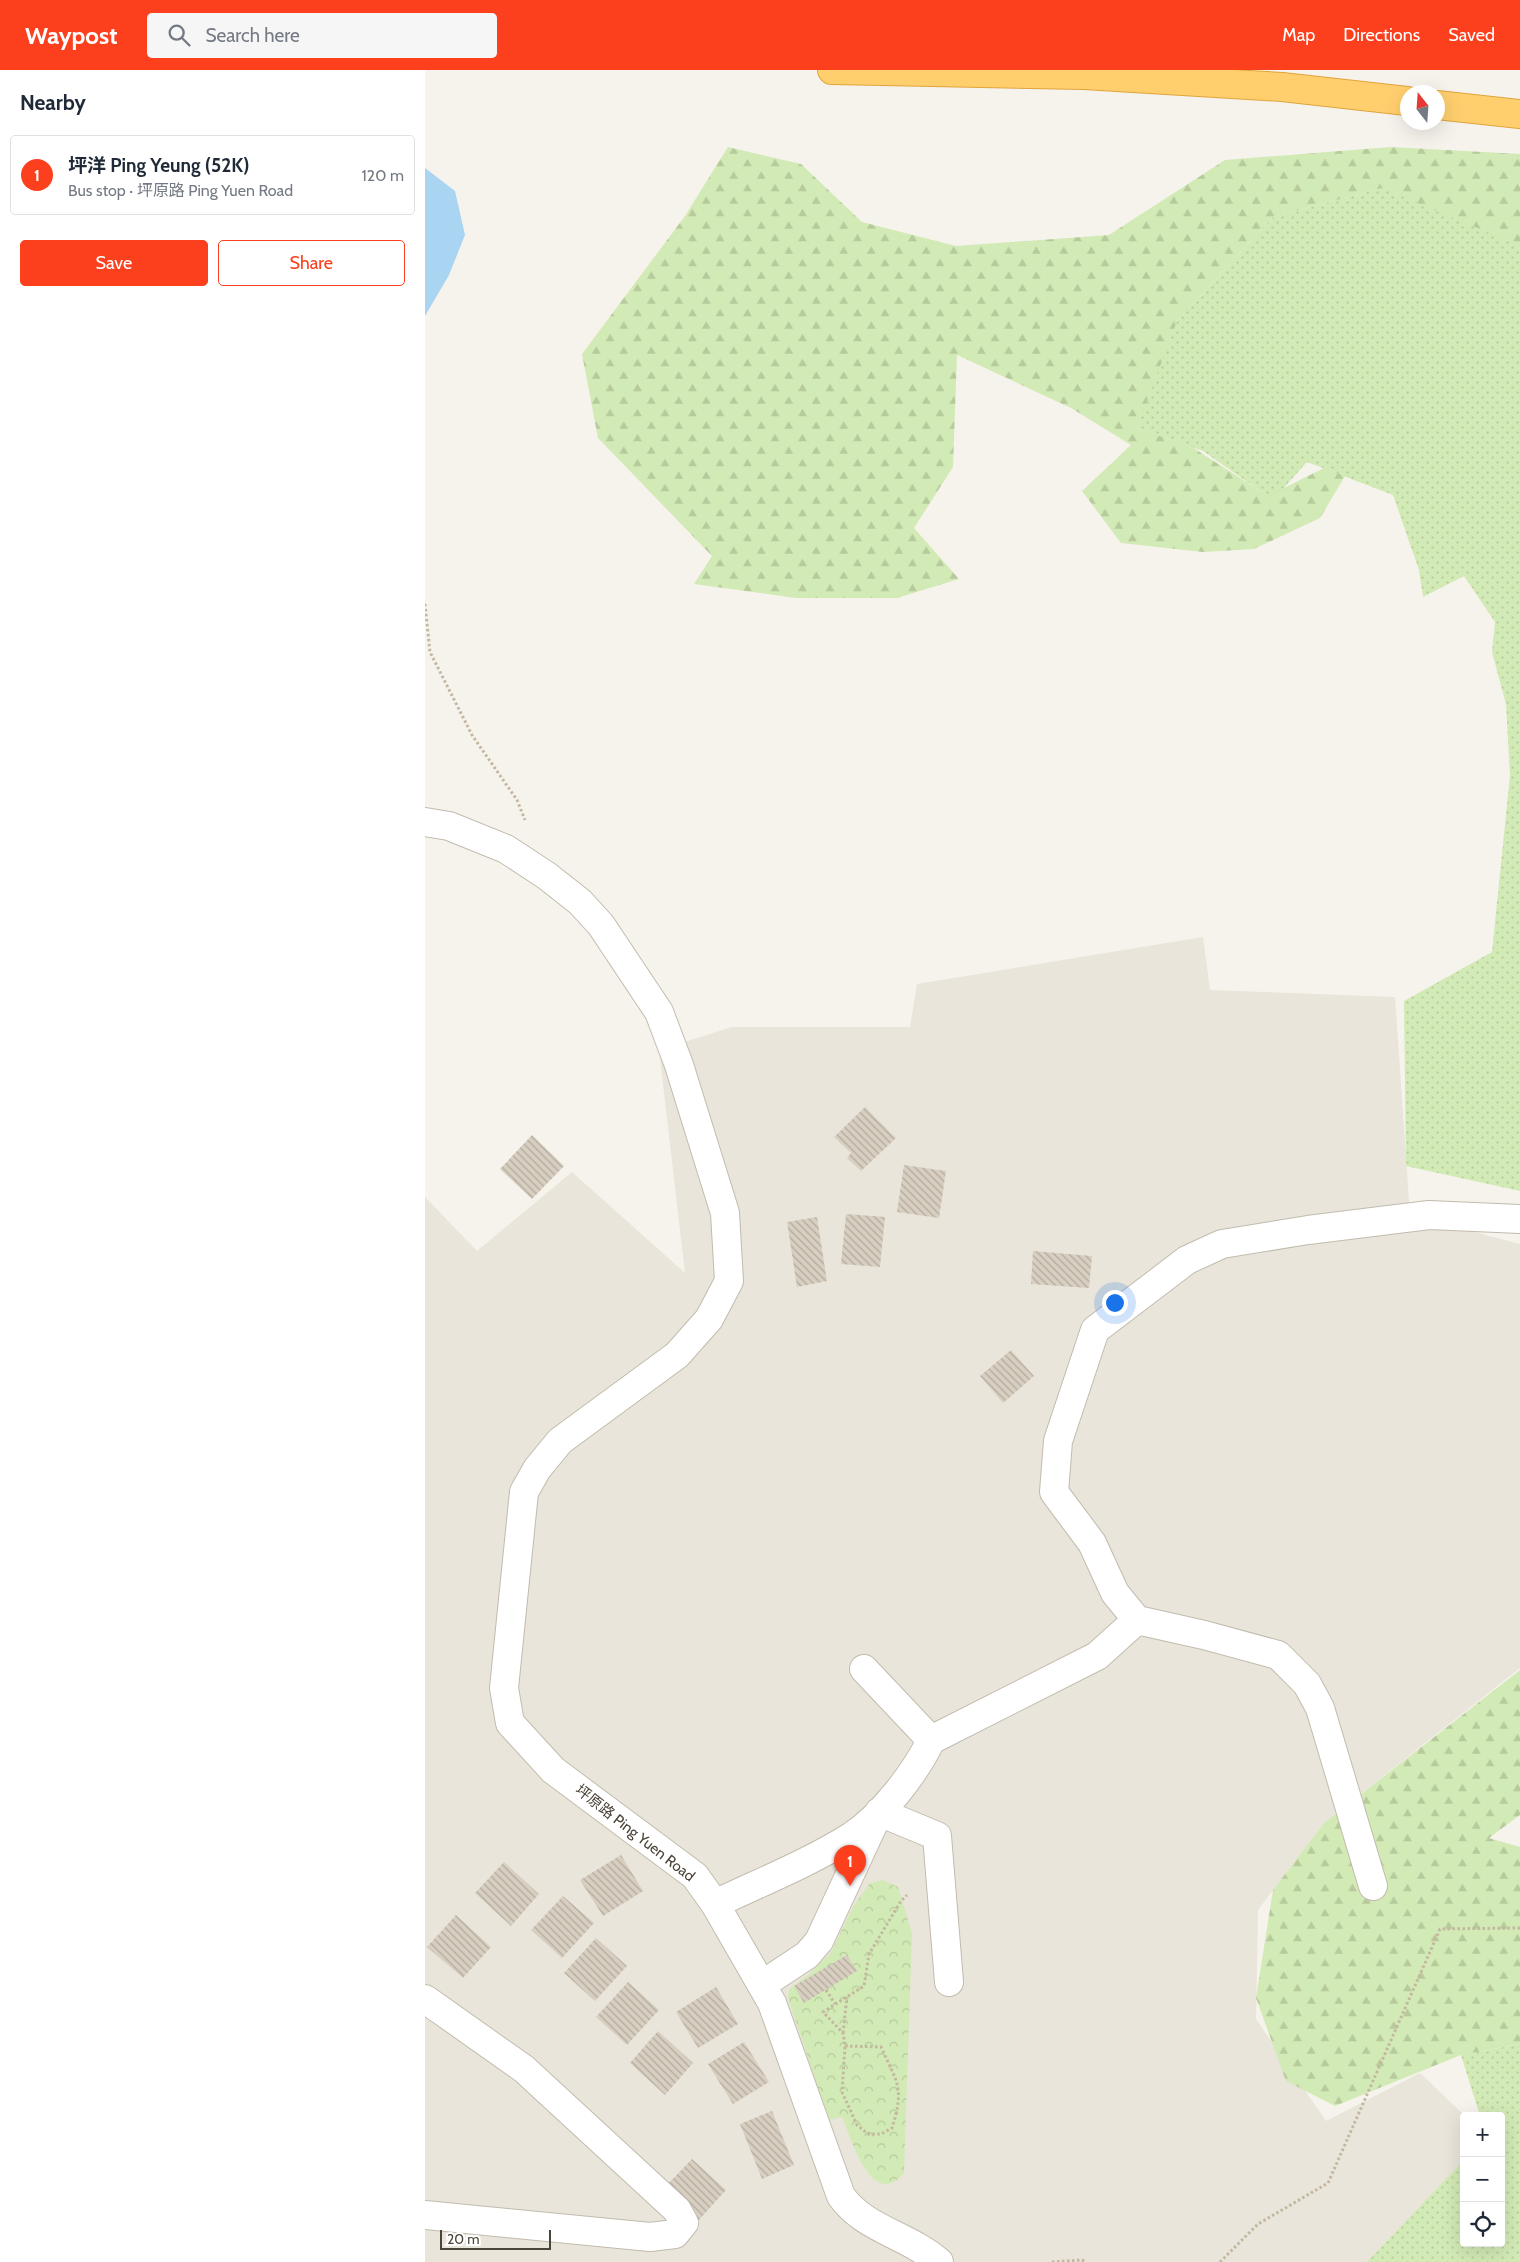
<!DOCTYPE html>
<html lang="en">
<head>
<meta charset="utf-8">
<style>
	body { margin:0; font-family:Cabin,"Noto Sans SC",sans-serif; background:#f6f6f7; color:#1f2937 }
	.controls { position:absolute; right:15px; bottom:15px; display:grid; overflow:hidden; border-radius:5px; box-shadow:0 5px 20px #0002 }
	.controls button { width:45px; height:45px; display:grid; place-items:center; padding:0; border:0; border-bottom:1px solid #e0e1e3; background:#fff; color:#1f2937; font:25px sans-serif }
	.compass { position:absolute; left:975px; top:15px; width:45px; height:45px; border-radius:50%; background:#fff; box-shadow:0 5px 20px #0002; rotate:343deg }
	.scale { position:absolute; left:15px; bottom:12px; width:111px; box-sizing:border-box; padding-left:5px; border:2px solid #4b4439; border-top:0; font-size:14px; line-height:18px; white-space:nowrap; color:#4b4439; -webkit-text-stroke:4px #fff; paint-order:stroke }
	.you { position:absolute; left:689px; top:1232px; width:18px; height:18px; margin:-12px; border:4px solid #fff; border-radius:50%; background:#1a73e8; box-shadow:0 0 0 8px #1a73e833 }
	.badge { display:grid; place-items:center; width:32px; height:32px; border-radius:50%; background:#fc3f1d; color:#fff; font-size:16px; font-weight:700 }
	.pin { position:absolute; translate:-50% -41px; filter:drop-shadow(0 1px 2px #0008) }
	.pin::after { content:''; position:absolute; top:26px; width:18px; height:15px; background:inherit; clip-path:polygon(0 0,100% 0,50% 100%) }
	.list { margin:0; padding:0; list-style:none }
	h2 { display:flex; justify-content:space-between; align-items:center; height:65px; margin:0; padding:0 20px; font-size:21px }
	h2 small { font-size:16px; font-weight:400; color:#747a83 }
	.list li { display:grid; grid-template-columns:32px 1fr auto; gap:15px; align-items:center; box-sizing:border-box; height:80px; margin:0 10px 10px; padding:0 10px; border:1px solid #e0e1e3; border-radius:5px }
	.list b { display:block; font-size:19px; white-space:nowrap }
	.list p { margin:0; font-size:16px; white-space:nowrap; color:#747a83 }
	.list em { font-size:16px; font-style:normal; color:#747a83 }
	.actions { display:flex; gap:10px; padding:15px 20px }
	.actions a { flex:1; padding:11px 0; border:1px solid #fc3f1d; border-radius:5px; text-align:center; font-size:18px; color:#fc3f1d }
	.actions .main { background:#fc3f1d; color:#fff }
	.icon { flex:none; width:28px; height:28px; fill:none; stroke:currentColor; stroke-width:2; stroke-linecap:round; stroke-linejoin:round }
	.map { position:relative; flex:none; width:1095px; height:2192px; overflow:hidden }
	header { display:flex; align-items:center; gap:30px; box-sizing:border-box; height:70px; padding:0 25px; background:#fc3f1d; color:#fff }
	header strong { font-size:24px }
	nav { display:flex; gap:28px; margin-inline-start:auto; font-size:18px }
	.search { width:350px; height:45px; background:#f6f6f7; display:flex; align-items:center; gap:12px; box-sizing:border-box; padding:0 18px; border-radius:5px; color:#747a83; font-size:19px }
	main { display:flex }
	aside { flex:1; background:#fff }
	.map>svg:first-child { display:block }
</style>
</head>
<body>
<header>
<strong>Waypost</strong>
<div class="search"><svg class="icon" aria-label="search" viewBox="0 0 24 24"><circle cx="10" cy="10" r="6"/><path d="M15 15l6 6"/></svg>Search here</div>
<nav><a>Map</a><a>Directions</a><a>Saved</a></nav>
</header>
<main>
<aside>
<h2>Nearby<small></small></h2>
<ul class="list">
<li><span class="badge">1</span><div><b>坪洋 Ping Yeung (52K)</b><p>Bus stop · 坪原路 Ping Yuen Road</p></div><em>120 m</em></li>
</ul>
<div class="actions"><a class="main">Save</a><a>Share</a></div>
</aside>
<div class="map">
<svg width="1095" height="2192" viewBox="0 0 1095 2192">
	<defs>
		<pattern id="grass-dots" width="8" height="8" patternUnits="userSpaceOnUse" patternTransform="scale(1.25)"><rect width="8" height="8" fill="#d2eab5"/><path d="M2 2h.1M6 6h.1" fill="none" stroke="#b6ca9c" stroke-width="1.8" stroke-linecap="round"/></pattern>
		<pattern id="forest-firs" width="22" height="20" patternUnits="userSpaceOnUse" patternTransform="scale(1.25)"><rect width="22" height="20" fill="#d2eab5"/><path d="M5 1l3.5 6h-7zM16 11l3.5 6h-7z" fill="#b6ca9c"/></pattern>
		<pattern id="park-crowns" width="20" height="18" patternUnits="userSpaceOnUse" patternTransform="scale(1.25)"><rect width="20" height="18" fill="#d2eab5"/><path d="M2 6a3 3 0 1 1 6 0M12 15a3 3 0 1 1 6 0" fill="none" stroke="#b6ca9c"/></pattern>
		<pattern id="building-back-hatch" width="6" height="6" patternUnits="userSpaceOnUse" patternTransform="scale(1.25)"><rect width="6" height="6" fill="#d8cfc1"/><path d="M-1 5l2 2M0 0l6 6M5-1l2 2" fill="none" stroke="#b1aa9e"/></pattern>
	</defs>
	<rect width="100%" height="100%" fill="#f6f3ec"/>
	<path fill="#eae5da" d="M778 867 785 920 970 927 985 1145 1095 1174V1598L899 1753 833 1840 831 1949 901 2051 995 2003 1040 2046 1039 2106 945 2192H0V1127L52 1181 147 1102 260 1203 234 980 307 957H485L492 914Z"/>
	<path fill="url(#grass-dots)" d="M957 118 1095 167V1121L981 1096 979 931 1067 882 1085 705 1081 634 1067 582 1070 552 1039 506 998 527 994 500 968 425 882 392 848 430 778 381 712 358 743 261 848 147Z
		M1095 1974V2192H942L1039 2090V2173H1076V2046H1055L1036 1985Z"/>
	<path fill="url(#forest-firs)" d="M303 77 376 94 437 152 531 176 684 165 800 90 966 77 1095 84V176L957 118 848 147 752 251 712 358 767 377 843 426 899 398 920 406 895 448 829 479 778 482 696 473 657 421 706 375 646 338 532 285 528 397 489 458 534 509 472 528H371L269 514 287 486 173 368 157 284 260 146Z
		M1095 1600V1745L1064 1768 1095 1777V1974L1036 1985 910 2036 861 2011 831 1928 848 1820 899 1753Z"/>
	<path fill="url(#park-crowns)" d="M458 1810 473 1817 487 1863 479 2103C447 2142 426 2068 417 2047L404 2050 363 1928 364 1919 383 1905 405 1884 428 1837 445 1813Z"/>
	<path fill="#a9d4f2" d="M0 98 30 121 40 165 24 205 0 246Z"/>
	<path fill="url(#building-back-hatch)" d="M440 1037 471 1068 436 1101 422 1088 426 1083 409 1067Z
		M107 1065 139 1096 107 1129 75 1099Z
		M479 1095 521 1101 514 1148 472 1142Z
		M421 1144 460 1147 455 1197 416 1194Z
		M392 1147 402 1211 372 1217 362 1152Z
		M608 1181 667 1186 664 1218 606 1214Z
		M586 1280 609 1306 578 1333 555 1306Z
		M196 1785 218 1821 178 1846 155 1810Z
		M79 1792 114 1824 86 1856 50 1823Z
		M138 1826 169 1853 137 1888 106 1860Z
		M31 1845 66 1877 38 1908 2 1877Z
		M171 1868 202 1896 170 1931 139 1903Z
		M422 1885 432 1901 379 1933 369 1916Z
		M203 1912 234 1940 202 1975 171 1947Z
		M291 1917 313 1954 273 1978 251 1942Z
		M233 1961 268 1993 240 2025 205 1993Z
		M319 1972 344 2012 308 2034 283 1994Z
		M347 2041 369 2095 337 2109 315 2054Z
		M267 2089 301 2120 273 2151 238 2119Z"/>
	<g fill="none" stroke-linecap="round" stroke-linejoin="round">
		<g stroke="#c2bbae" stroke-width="30">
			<path id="minor" d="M0 752 24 756 81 779 122 806 155 832 176 855 234 942 254 995 300 1143 304 1211 284 1249 252 1285 135 1371 112 1399 99 1422 79 1618 85 1653 128 1700 270 1806 290 1834 347 1933 416 2126C439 2159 485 2166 514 2192
				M439 1599 506 1670
				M948 1816 895 1638 882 1614 853 1585 779 1565 712 1550 690 1523 667 1473 629 1422 633 1371 670 1260 762 1190 797 1174 883 1160 1004 1145 1095 1149
				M290 1834C336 1812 384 1793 427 1766 457 1746 491 1702 506 1670L672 1586 712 1550
				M338 1914 382 1885 394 1871 454 1742 512 1766 524 1912
				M0 1929 99 1999 252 2140 259 2153 250 2164 225 2167 0 2145"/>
		</g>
		<g stroke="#e0a43c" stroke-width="30">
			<path id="highway" d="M407 0 659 5 857 17 982 31
				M1012 35 1095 44"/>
		</g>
		<path stroke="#c4b79f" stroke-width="3" stroke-dasharray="2.5 2.5" stroke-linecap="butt" d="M0 534 5 582 47 665 92 730 100 750
			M401 1920 410 1934
			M418 1963 422 1927
			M420 1976 456 1977C472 2013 480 2017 467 2058L456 2064H443L432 2055 417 2022 420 1976 418 1963 398 1942 439 1916 444 1884 476 1831 482 1825
			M627 2192 657 2190 661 2192
			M795 2192 833 2154 903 2113 1015 1859 1095 1858"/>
		<use href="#minor" stroke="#fff" stroke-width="28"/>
		<use href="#highway" stroke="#ffcf6e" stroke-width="28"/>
	</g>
	<g text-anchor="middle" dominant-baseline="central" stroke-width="4.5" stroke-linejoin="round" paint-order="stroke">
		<g font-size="15" fill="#4b4439" stroke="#fff">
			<text transform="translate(210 1763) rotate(38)">坪原路 Ping Yuen Road</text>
		</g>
	</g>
</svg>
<div class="controls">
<button>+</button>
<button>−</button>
<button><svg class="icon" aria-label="locate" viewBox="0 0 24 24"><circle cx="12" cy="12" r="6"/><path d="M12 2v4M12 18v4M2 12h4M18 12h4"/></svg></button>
</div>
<svg class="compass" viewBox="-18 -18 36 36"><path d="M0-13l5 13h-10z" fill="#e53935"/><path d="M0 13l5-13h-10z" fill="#747a83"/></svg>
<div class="scale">20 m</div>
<div class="you"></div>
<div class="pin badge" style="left:425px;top:1816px">1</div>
</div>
</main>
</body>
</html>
